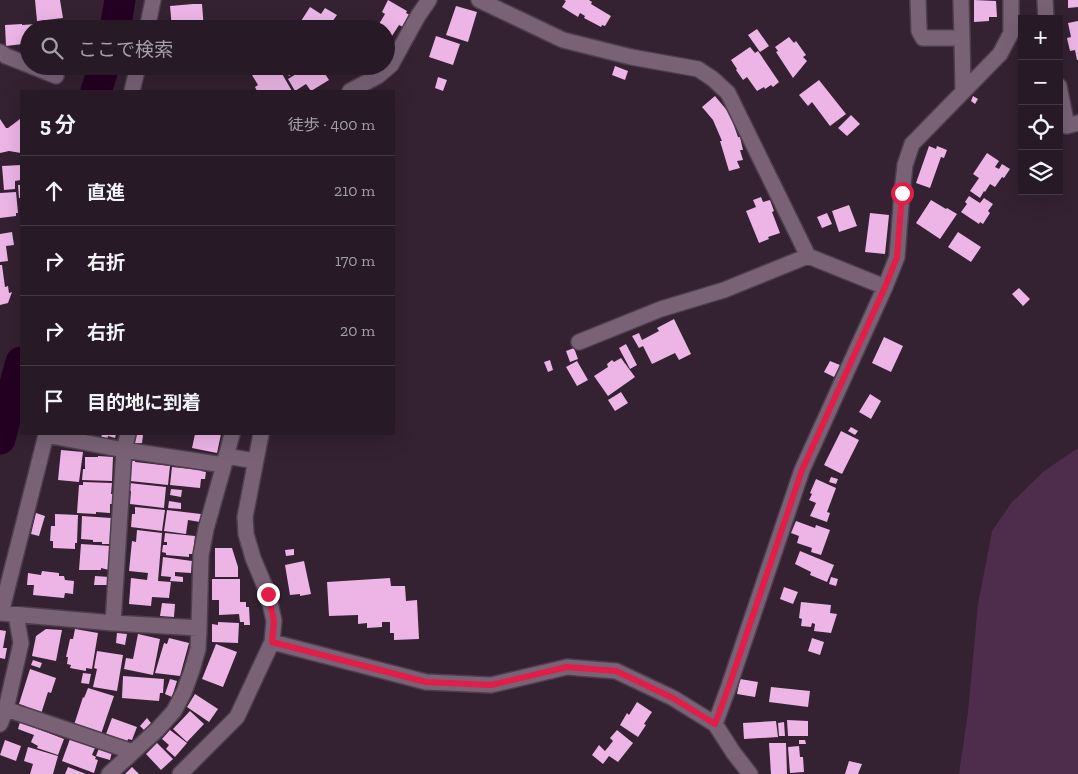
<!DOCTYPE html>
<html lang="ja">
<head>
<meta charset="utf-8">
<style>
	body { margin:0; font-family:"Zilla Slab","Noto Sans JP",serif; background:#2f222e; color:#f1f3f6 }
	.controls { position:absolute; right:15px; top:15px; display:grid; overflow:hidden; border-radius:0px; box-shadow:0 5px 20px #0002 }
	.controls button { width:45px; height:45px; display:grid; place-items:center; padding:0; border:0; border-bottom:1px solid #433843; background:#271926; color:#f1f3f6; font:25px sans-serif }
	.stop { position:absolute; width:15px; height:15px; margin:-11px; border:4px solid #e11d48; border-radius:50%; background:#fff }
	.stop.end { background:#e11d48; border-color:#fff; box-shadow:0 1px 5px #0008 }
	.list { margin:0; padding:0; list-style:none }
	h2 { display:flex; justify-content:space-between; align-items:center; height:65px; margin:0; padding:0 20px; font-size:21px }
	h2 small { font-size:16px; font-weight:400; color:#a4a0a7 }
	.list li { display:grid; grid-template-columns:32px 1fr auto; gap:15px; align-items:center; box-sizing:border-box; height:70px; padding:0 20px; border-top:1px solid #433843 }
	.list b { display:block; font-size:19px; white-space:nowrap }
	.list em { font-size:16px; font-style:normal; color:#a4a0a7 }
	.icon { flex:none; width:28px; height:28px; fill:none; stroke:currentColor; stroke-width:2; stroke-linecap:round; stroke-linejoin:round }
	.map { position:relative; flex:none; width:1078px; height:774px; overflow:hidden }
	.search { position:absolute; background:#271926; box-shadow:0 5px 20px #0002; left:20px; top:20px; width:375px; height:55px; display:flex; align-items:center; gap:12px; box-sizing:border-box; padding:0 18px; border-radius:28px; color:#a4a0a7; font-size:19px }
	.panel { position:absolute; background:#271926; box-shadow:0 5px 20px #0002; left:20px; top:90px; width:375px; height:345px; border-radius:0px }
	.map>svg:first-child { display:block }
</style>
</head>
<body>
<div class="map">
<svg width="1078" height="774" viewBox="0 0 1078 774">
	<rect width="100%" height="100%" fill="#342132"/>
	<path fill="#4e2c4b" d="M1078 448V774H959L968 712 978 604 992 531 1012 502 1044 471Z"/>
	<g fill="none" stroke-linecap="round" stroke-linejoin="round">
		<path stroke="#240022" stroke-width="31" d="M115 29 120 0
			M96 91 104 66
			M0 439 21 362"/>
	</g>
	<path fill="#ecb5e6" d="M35 0H60L63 18 37 21Z
		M388 0 407 11 406 13 410 15 403 27 399 25 390 39 386 36V29H376L385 14 382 12Z
		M564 0H589L592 2 591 4 611 16 605 26 602 25 601 27 584 18 585 16 580 13 578 17 562 7 566 1Z
		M974 0 996 1 997 17H989V21L974 22Z
		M1068 0H1078V7L1068 8Z
		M193 4H202L204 29H172L170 6Z
		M456 6 477 12 468 42 446 35Z
		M310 7 321 14 325 8 337 15 332 22 339 26 337 29H303L306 24 301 21Z
		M1078 21V60H1077L1075 50 1070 51 1067 38 1071 37 1068 23Z
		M22 24V25L37 24V26L52 25V29H29V50H23V44L6 46 5 25Z
		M757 29 769 46 760 52 748 35Z
		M436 36 460 44 453 65 429 57Z
		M789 37 794 43 796 41 806 55 803 57 807 61 793 78 776 52 778 51 775 47Z
		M750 47 755 53 758 51 779 82 773 87 771 85 765 89 764 87 757 91 747 77 743 80 736 70 737 69 731 60Z
		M266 66H274L278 73 281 72 292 91H257L255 87 258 85 252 75Z
		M293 66H301L302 67 289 76 286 71Z
		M309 66H320L329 80 311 91 306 84 295 91 288 79Z
		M615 66 628 71 625 80 612 75Z
		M438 77 447 80 443 91 435 88Z
		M819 80 846 114 830 126 812 102 808 106 799 95Z
		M715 96 730 114 738 137H740L743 150H740L743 160 737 161 740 168 729 171 720 141H722L713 120 702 107Z
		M973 96 978 99 975 104 971 101Z
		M851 115 860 124 847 136 838 128Z
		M0 119 6 128H8L20 119 21 121V153L9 151 0 153Z
		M929 146 936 149 937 146 947 150 944 158 941 157 930 188 916 183Z
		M987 153 999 161 995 167 999 169 1002 164 1010 169 1004 178 1002 177 995 187 990 184 985 192 984 191 980 198 970 191 979 178 973 174Z
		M21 165V180L15 181V189L4 190 2 166Z
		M18 185H21V198H19Z
		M16 192 18 213H16V216L0 218V193Z
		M969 196 980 203 984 198 993 204 988 211 990 213 983 224 980 222 979 224 961 212 967 204 965 202Z
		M761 197 763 202 770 200 774 211 772 212 780 233 768 237 769 239 759 243 746 211 756 207 753 200Z
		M931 200 946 209 947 208 957 214 940 239 916 223Z
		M849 205 857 226 839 232 832 211Z
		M827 213 832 224 822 228 817 217Z
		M870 213 889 215 885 254 865 252Z
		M12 232 14 245 6 246 8 261 0 262V234Z
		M958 232 981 247 971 262 948 247Z
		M0 265H2L5 287 8 286 9 293 12 292 8 303 0 305Z
		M1019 288 1030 299 1023 306 1012 294Z
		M674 319 691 354 679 360 675 353 652 364 643 346 639 348 632 336 639 333 642 340 659 331 657 328Z
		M884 337 903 346 891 372 872 363Z
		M626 344 637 365 630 369 619 348Z
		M574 348 578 359 570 362 566 351Z
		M621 358 635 377 608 396 594 376 608 367 607 364 612 360 614 362Z
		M550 360 553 370 548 372 544 362Z
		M577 361 588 380 577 386 566 367Z
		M830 361 840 365 834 377 824 372Z
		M621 392 628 403 615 411 608 400Z
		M870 394 881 401 871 419 859 412Z
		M851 427 858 431 855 435 848 431Z
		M841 431 859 440 842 474 824 465Z
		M102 434H116L115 438 108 436 107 440 101 438Z
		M195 434H221L217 453 192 448Z
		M136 435H143L142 443H135Z
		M61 450 83 452 79 482 58 480Z
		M98 456 113 457 112 481 82 480 83 469H85V457H98Z
		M132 461H135V462L170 466 168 485 130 481Z
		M172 467 201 470V471L206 472 205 479H201L200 488 170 485Z
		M831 477 838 479 836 484 829 482Z
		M816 479 836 488 827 512 830 513 827 522 810 516 816 503 809 500 812 494 810 493Z
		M83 482 112 483 111 494H113V504H110V513L96 512V514L77 513 79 485H83Z
		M129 483 166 487 164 508 130 504 131 491H129Z
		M171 489 182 490 181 497 170 495Z
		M169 501 181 503V509L168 508Z
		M135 507 165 510 162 531 131 527 132 514H135Z
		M167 510 201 514 200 522 188 520 186 534 164 531Z
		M36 513 45 516 39 536 31 534Z
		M55 514 78 515 77 543H75V549L53 548V541H50L51 526H55Z
		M82 516 111 518 110 544H102V542H93V540L81 539Z
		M796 521 815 528 816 525 830 530 821 555 811 552 812 548 797 543 799 536 791 533Z
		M137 530 162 533 158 581 171 582 169 598 152 597 151 606 129 604 131 578 147 580 148 573 129 571 132 541 136 542Z
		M165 533 195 536 193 554H189V557L166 555V553L162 552 163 545H167V542H164Z
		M81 544 111 546 109 570 101 568V570H79Z
		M215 548H232L238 567V577H215Z
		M294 549V555L286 556 285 550Z
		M800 551 834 565 827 582 810 575 811 572 795 564Z
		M163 557 192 561 191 573 175 572V576L183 577V582L170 581 171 577 161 576Z
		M304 561 311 594 300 596V594L290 595 285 565Z
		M42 571 59 573V576H64L65 580 74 581 73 594 65 593 64 598 33 595 34 585H27L28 573 41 575Z
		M95 576 109 577V585H94Z
		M831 577 838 579 836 586 829 584Z
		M390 578 391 586H405L406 601 417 600 419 639 394 640V633H390V622H382V627L367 628V623L358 624V615L329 616 327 582Z
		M212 579H240V602H246V607H249L250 625H244V622H240L239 614 219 615V600H212Z
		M784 587 798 592 793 604 780 599Z
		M801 602 831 605 830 613 837 614 831 633 814 631 815 624 812 623 811 627 801 626 802 619 799 618Z
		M162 603 175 604 174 617 160 616Z
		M218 622 239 623 238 643 212 642V624L218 625Z
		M46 629 62 630 56 661 32 656 36 636Z
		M75 629 98 633 92 669 86 668V671L70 668 71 665 67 664 68 657H66L70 639H73Z
		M0 630 6 631 3 648H7L5 659 0 658Z
		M117 633 127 634 125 645 116 643Z
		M138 634 160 639 153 675 124 669 126 658 133 659Z
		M169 638 189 643 180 676 155 673 164 643 167 644Z
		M812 638 824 642 820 655 808 651Z
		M216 644 237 652 223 687 202 679Z
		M97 651 123 655 117 691 93 687 97 669 94 668Z
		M33 660 42 663 40 668 31 665Z
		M30 669 56 678 51 693 48 692 41 714 24 708 25 706 19 704Z
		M83 673 91 674 89 684 81 683Z
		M123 676 164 679 163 693H160L159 701 122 698Z
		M170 679 177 681 172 697 165 694Z
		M740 679 758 682 755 697 737 694Z
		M771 687 810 691 808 707 769 702Z
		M88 688 114 696 101 734 74 725 83 697 84 698Z
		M195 694 218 709 209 722 187 707Z
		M637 702 652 712 644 724 646 725 638 737 620 725 627 713 629 715Z
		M190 711 204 724 187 742 173 729Z
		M112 718 137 727 132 740 128 739 127 742 106 734Z
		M147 718 151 723 144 730 140 726Z
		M787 720 808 721V736H788Z
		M776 721 778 737 744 739 743 723Z
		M20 722 64 739 58 755 37 748 38 746 31 742 34 735 18 729Z
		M784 722 785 736H779L778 723Z
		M170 730 187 743 175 757 166 749 169 745 162 739Z
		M617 730 633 743 618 762 609 756 603 764 592 755 599 745 605 751 613 741 610 738Z
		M70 739 95 748 92 755 96 757 95 759 98 760 94 773 62 761Z
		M5 740 21 746 16 761 0 755Z
		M799 740H805L806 744H799Z
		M157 743 173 759 161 770 146 754Z
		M769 743H786L787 774H771Z
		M799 746 800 757H803L804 772 790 773 788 747Z
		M28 747 58 756 53 774H30L33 764 24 761Z
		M99 748 112 752 110 760 96 756Z
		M849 761 862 764 858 774H845Z
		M68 767 86 774H65Z
		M132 767 139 774H125Z"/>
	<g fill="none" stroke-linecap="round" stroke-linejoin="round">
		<g stroke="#4e3e4d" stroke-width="18">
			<path id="minor" d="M479 0 563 40 631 57 698 69 713 79 728 93 808 256 885 287
				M918 0 919 31 923 38H962L963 91
				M961 0 962 38
				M1045 0 1046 19
				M147 29 153 0
				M0 52 6 56 29 65
				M31 66 56 76
				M1059 86 1067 126 1078 123
				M132 91 138 66
				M350 91 378 76 391 65 418 16 429 0
				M579 342 661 309 724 290 808 256
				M46 434V435L124 450 224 465 206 529 201 555 199 628 198 649 192 670 184 692 174 711 157 730 109 774
				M226 456 255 461
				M224 465 232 434
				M0 613 113 623 199 628
				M1 613 46 435
				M113 623 124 450 128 434
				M272 642 426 682 491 685 567 667 616 671 673 698 715 724 733 752 750 774
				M6 709 133 752
				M0 724 6 709 21 643 16 615
				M715 724 729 686 802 470 885 287 897 257 902 193 905 165 912 144 1000 54 1011 33V0
				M180 774 237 717 272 642 274 621 268 594 253 558 246 534 245 517 261 434"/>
		</g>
		<use href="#minor" stroke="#796276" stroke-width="15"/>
	</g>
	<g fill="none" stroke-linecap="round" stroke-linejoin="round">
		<path stroke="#e11d48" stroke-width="6" d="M268 594 274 621 272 642 426 682 491 685 567 667 616 671 673 698 715 724 729 686 802 470 885 287 897 257 902 193"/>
	</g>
</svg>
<div class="controls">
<button>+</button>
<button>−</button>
<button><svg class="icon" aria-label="locate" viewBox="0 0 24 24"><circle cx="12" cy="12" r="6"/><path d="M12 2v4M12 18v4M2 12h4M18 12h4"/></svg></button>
<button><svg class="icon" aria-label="layers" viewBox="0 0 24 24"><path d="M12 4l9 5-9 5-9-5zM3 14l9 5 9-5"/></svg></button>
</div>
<div class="stop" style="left:902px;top:193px"></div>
<div class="stop end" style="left:268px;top:594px"></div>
<div class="search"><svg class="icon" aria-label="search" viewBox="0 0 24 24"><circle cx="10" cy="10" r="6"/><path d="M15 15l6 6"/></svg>ここで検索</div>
<section class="panel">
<h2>5 分<small>徒歩 · 400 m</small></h2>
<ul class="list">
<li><svg class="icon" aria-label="ahead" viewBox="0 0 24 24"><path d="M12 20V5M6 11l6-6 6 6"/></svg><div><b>直進</b></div><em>210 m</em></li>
<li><svg class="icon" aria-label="right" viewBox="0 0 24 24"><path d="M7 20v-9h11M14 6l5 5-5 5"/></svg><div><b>右折</b></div><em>170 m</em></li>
<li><svg class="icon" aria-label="right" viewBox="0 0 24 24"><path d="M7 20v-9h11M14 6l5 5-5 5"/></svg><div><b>右折</b></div><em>20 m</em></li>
<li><svg class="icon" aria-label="arrive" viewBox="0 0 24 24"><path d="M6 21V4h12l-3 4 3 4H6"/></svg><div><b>目的地に到着</b></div></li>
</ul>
</section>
</div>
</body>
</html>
